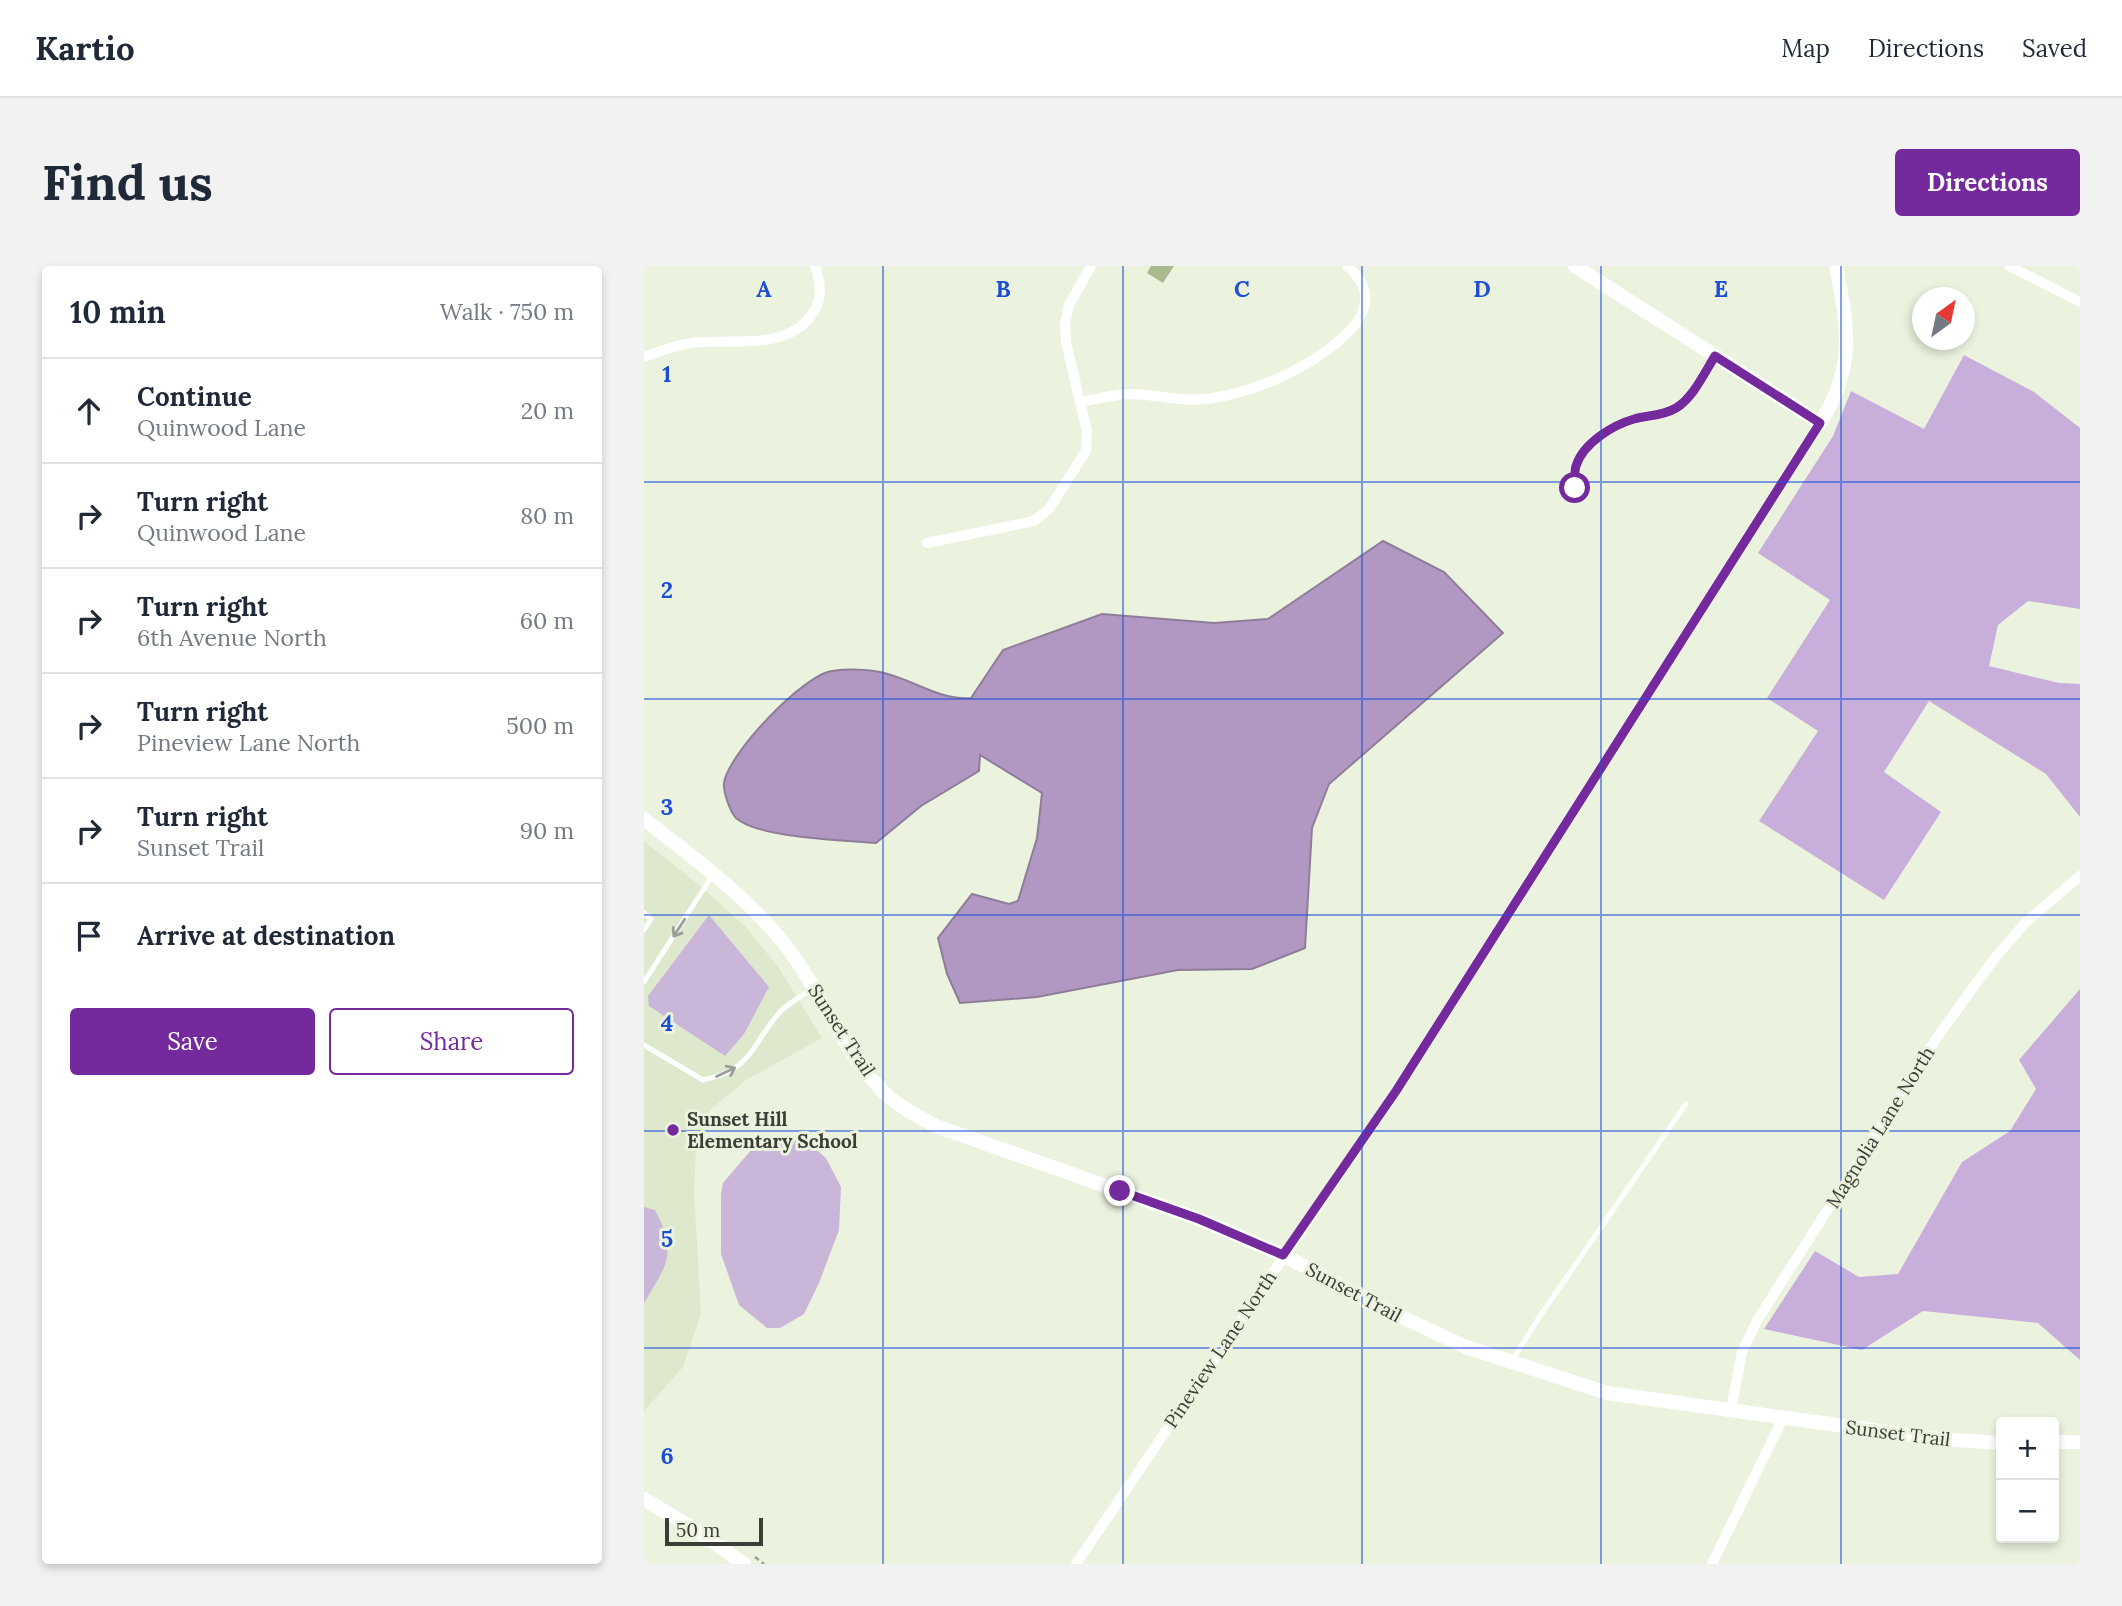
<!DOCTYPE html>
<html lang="en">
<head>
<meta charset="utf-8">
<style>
	body { margin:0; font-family:Lora,serif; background:#f2f2f3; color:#1f2937 }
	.controls { position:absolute; right:21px; bottom:21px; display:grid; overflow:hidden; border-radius:7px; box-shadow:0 4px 10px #0003 }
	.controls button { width:63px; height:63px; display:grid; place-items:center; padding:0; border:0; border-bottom:2px solid #e0e1e3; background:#fff; color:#1f2937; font:35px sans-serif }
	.compass { position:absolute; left:1268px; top:21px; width:63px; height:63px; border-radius:50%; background:#fff; box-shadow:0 4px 10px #0003; rotate:33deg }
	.scale { position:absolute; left:21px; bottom:18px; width:98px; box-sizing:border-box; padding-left:7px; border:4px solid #3b3e36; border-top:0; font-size:19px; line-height:24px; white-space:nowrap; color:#3b3e36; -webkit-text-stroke:5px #ebf3df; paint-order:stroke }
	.stop { position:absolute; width:21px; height:21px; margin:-16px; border:5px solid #742a9d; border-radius:50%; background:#fff }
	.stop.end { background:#742a9d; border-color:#fff; box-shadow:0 2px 7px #0008 }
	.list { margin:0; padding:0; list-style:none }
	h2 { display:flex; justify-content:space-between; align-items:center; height:91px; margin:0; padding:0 28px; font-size:30px }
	h2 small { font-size:23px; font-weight:400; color:#747a83 }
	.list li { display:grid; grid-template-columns:46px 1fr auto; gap:21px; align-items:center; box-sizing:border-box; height:105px; padding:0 28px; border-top:2px solid #e0e1e3 }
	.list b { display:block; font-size:26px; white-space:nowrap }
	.list p { margin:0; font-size:23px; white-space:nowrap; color:#747a83 }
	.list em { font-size:23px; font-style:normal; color:#747a83 }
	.actions { display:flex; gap:14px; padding:21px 28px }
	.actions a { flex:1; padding:16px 0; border:2px solid #742a9d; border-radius:7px; text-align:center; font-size:24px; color:#742a9d }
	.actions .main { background:#742a9d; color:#fff }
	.icon { flex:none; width:38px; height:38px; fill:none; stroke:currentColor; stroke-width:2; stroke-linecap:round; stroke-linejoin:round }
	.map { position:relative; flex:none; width:1436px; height:1298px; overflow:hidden; border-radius:7px }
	header { display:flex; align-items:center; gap:42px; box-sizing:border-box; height:98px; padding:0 35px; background:#fff; border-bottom:2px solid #e0e1e3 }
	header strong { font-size:33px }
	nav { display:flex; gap:38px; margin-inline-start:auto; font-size:24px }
	.intro { display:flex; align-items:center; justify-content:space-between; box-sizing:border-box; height:168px; padding:0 42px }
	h1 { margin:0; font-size:49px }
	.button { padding:18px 32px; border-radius:7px; background:#742a9d; color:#fff; font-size:24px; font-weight:700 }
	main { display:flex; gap:42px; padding:0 42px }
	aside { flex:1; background:#fff; border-radius:7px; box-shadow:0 4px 10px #0003 }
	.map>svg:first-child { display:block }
</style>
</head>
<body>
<header>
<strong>Kartio</strong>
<nav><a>Map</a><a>Directions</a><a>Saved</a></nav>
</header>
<div class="intro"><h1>Find us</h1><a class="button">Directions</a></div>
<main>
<aside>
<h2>10 min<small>Walk · 750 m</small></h2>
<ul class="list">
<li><svg class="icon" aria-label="ahead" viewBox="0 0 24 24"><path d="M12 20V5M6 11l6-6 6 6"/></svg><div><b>Continue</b><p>Quinwood Lane</p></div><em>20 m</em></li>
<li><svg class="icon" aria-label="right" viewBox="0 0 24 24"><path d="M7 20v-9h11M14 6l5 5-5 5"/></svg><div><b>Turn right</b><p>Quinwood Lane</p></div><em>80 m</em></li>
<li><svg class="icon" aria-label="right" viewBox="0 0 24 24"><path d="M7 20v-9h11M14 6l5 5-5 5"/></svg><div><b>Turn right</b><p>6th Avenue North</p></div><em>60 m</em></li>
<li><svg class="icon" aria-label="right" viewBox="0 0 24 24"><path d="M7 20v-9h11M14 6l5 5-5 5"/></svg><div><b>Turn right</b><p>Pineview Lane North</p></div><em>500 m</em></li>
<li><svg class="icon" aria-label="right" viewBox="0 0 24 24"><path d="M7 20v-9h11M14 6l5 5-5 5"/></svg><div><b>Turn right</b><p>Sunset Trail</p></div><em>90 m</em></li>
<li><svg class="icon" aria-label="arrive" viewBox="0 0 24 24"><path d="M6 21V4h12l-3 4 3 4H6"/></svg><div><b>Arrive at destination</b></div></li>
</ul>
<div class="actions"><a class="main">Save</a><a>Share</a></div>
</aside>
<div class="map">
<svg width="1436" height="1298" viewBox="0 0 1436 1298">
	<rect width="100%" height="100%" fill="#ebf3df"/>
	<path fill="#dee8cd" d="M0 575 54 618 102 661 135 702 178 772 102 814 66 844 52 883 50 925 57 1048 39 1101 0 1145Z"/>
	<path fill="#cab6d9" d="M65 649 125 721 100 768 81 790 5 740 4 730Z
		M138 873 161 874 182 892 197 921 195 964 175 1017 160 1048 136 1062H123L95 1039 77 988V928L79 917 108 883Z
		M0 941 11 944C34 988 23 998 0 1037Z"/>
	<path fill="#c8afdb" d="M1320 89 1390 126 1436 162V343L1384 335 1354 359 1345 400 1415 417 1436 418V551L1402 508 1285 435 1240 506 1297 546 1240 634 1115 555 1174 465 1123 432 1186 334 1114 287 1189 170 1207 125 1280 163Z
		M1436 723V1094L1394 1057 1279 1045 1218 1084 1120 1063 1171 985 1215 1011 1254 1008 1318 896 1366 865 1392 823 1375 794Z"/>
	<path fill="#b198c3" stroke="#8e7d99" stroke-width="2" d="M739 275 800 306 859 367 685 518 668 562 661 682 608 703 534 704 393 731 316 737 303 708 294 672 328 628 365 638 374 635 393 572 398 527 336 489 335 505 277 540 232 577C200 574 114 572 92 552 86 546 79 525 80 517 84 488 159 409 188 405 202 403 223 403 236 406 267 412 295 435 327 432L359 384 458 348 570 357 624 353Z"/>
	<path fill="#a9bb8c" d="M507 0H530L519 17 503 7Z"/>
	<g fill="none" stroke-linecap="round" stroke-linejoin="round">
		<path stroke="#9ca293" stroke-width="2.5" stroke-dasharray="5 3.5" stroke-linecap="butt" d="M111 1291 120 1298"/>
		<path stroke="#fff" stroke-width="5" d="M0 647 7 653 0 664
			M0 716 68 610
			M0 779 59 814C112 803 107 776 138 744 147 735 160 729 170 722
			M869 1093 896 1050 1042 838"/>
		<path stroke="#fff" stroke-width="10" d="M1365 0 1436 36
			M0 91C19 84 38 77 58 76 95 74 146 83 169 47 179 32 177 16 171 0
			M436 136C453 133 471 128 489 128 516 129 542 137 569 132 588 129 608 123 626 116 666 99 761 47 703 0
			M931 222C931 215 930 206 932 200 939 177 969 159 990 153 1004 149 1019 150 1032 142 1049 132 1061 106 1071 90
			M283 277 390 255 405 243 442 185 443 166 422 76 421 58 425 39 447 0
			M1087 1144 1098 1086 1114 1053 1296 767 1350 693 1382 656 1436 610
			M432 1298 752 825 1176 157
			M1068 1298 1139 1152"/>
		<path stroke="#fff" stroke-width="14" d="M931 0 1176 157C1212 101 1204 62 1192 0
			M0 553C51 593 103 630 143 681 180 729 200 791 246 832 260 843 276 852 292 860L555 953 639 989 734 1040 822 1081 963 1127 1294 1173 1357 1177
			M1410 1176H1436
			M0 1233 52 1264 100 1298"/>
	</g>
	<defs><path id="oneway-shaft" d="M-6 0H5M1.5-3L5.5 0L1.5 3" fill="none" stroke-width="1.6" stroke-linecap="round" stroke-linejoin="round" transform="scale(1.75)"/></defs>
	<g stroke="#9d9e9a">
		<use href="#oneway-shaft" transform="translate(35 662) rotate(123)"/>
		<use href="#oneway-shaft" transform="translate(82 806) rotate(-26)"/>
	</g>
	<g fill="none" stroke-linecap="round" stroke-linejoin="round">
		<path stroke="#742a9d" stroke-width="9" d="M476 925 555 953 639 989 752 825 1176 157 1071 90C1061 106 1049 132 1032 142 1019 150 1004 149 990 153 969 159 939 177 932 200 930 206 931 215 931 222"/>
	</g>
	<path fill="none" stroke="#1d4ed8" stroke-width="2" stroke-opacity="0.55" d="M239 0V1298M479 0V1298M718 0V1298M957 0V1298M1197 0V1298M0 216H1436M0 433H1436M0 649H1436M0 865H1436M0 1082H1436"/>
	<circle fill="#742a9d" stroke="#ebf3df" stroke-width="2.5" cx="29" cy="864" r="7"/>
	<g text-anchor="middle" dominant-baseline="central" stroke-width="6" stroke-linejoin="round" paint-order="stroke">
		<g font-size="19" fill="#3b3e36" stroke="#ebf3df">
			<text transform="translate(198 764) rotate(57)">Sunset Trail</text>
			<text transform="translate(1236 861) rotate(-58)">Magnolia Lane North</text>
			<text transform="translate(710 1026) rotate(28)">Sunset Trail</text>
			<text transform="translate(576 1083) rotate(-56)">Pineview Lane North</text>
			<text transform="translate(1254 1167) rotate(7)">Sunset Trail</text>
		</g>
		<g font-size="19" font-weight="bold" fill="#3b3e36" stroke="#ebf3df" text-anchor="start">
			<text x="43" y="853">Sunset Hill<tspan x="43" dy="22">Elementary School</tspan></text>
		</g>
	</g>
	<g font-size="23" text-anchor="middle" font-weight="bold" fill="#1d4ed8" stroke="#ebf3df" stroke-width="6" stroke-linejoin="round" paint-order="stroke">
		<text x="120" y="31">A</text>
		<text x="359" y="31">B</text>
		<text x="598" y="31">C</text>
		<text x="838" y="31">D</text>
		<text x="1077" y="31">E</text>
		<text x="23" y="116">1</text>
		<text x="23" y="332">2</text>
		<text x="23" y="549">3</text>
		<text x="23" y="765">4</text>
		<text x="23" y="981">5</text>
		<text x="23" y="1198">6</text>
	</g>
</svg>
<div class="controls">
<button>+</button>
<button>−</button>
</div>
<svg class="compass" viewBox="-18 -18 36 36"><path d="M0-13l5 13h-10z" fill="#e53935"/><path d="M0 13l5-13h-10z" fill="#747a83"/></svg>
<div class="scale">50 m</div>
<div class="stop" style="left:931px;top:222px"></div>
<div class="stop end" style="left:476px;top:925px"></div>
</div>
</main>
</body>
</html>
